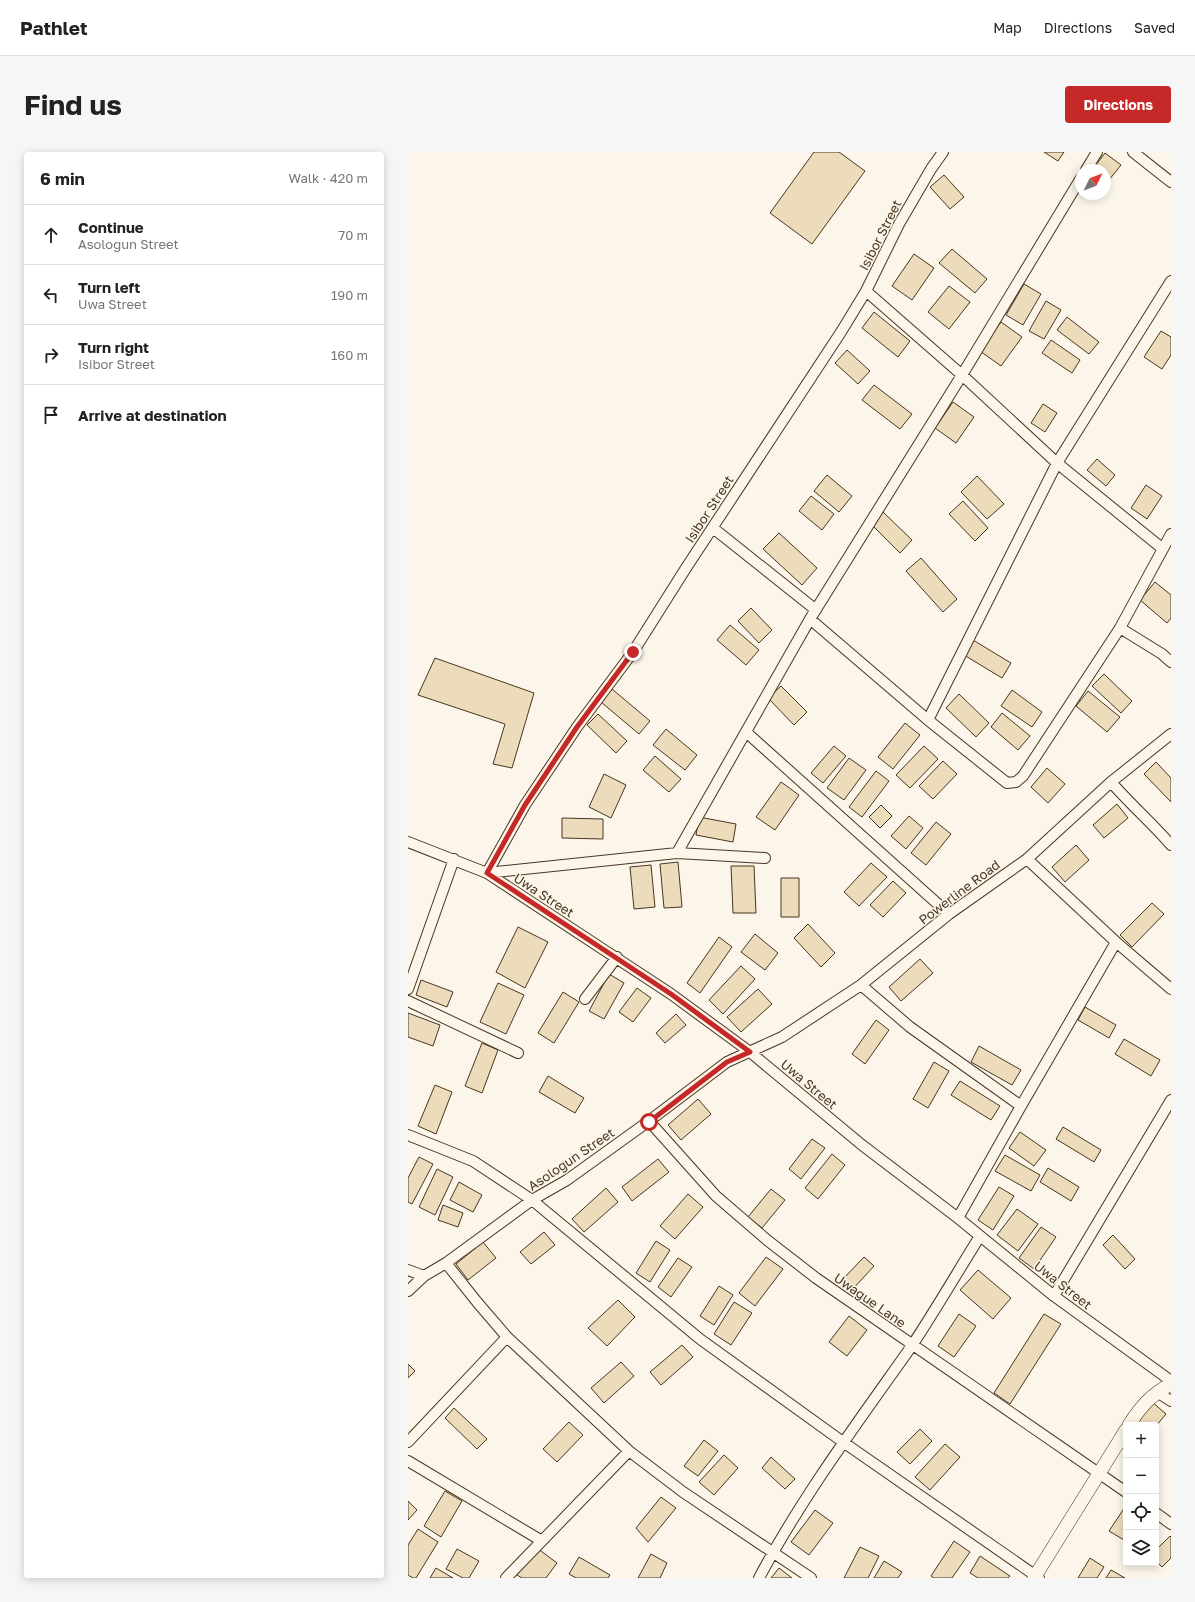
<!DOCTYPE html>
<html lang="en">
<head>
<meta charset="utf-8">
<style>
	body { margin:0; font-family:"Golos Text",sans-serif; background:#f6f6f6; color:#222 }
	.controls { position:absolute; right:12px; bottom:12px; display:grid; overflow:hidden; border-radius:4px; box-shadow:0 2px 10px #0003 }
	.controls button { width:36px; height:36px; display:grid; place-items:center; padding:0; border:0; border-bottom:1px solid #e0e0e0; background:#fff; color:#222; font:20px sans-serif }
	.compass { position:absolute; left:667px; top:12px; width:36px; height:36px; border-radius:50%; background:#fff; box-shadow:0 2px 10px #0003; rotate:47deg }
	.stop { position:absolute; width:12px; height:12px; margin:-9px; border:3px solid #c62828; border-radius:50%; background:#fff }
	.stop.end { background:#c62828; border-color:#fff; box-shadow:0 1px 4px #0008 }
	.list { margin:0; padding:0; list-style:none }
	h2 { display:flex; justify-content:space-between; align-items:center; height:52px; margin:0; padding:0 16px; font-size:17px }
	h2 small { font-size:13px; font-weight:400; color:#767676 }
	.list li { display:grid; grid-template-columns:26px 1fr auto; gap:12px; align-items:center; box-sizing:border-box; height:60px; padding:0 16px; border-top:1px solid #e0e0e0 }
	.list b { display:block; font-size:15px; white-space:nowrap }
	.list p { margin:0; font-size:13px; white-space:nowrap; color:#767676 }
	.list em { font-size:13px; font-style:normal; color:#767676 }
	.icon { flex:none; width:22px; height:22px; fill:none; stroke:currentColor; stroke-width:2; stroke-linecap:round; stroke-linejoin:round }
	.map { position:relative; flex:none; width:763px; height:1426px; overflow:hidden; border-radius:4px }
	header { display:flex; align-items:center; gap:24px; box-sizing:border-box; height:56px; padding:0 20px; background:#fff; border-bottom:1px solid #e0e0e0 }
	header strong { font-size:19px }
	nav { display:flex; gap:22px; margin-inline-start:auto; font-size:14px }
	.intro { display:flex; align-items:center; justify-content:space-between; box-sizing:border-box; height:96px; padding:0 24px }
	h1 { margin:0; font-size:28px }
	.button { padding:10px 18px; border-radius:4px; background:#c62828; color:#fff; font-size:14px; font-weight:700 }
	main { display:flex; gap:24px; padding:0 24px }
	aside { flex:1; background:#fff; border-radius:4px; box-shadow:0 2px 10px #0003 }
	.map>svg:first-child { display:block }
</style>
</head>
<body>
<header>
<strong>Pathlet</strong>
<nav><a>Map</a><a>Directions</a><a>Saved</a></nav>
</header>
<div class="intro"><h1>Find us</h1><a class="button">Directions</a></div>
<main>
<aside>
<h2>6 min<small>Walk · 420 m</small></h2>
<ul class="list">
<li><svg class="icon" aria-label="ahead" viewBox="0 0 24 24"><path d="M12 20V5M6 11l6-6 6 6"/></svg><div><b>Continue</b><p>Asologun Street</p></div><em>70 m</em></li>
<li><svg class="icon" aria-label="left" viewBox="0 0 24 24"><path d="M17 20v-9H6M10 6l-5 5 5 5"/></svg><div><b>Turn left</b><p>Uwa Street</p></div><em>190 m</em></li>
<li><svg class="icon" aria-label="right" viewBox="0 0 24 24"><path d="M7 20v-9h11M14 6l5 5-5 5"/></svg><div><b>Turn right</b><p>Isibor Street</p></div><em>160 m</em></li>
<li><svg class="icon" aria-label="arrive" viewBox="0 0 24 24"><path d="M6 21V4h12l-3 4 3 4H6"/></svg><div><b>Arrive at destination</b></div></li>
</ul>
</aside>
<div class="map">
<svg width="763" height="1426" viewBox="0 0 763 1426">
	<rect width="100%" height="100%" fill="#fbf6e9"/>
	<path fill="#ecdcbc" stroke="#4a3520" d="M406 0H431L457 19 404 92 362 61Z
		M636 0H656L650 9Z
		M697 1 713 13 697 33V18H684Z
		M536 23 556 45 542 57 522 35Z
		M544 97 579 127 567 141 531 111Z
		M506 102 526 116 504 148 484 134Z
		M616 132 633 142 615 173 598 163Z
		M541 134 562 150 541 177 520 160Z
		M638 149 653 158 636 187 621 179Z
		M466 160 502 189 490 205 454 176Z
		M659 165 691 190 681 202 649 178Z
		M593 170 614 185 593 214 572 199Z
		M753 179 763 185V203L754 217 736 205Z
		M643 188 672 208 664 221 634 201Z
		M439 198 462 219 450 232 427 211Z
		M466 233 504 262 492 277 454 248Z
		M545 250 566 265 548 291 527 276Z
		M635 252 649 261 637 280 623 271Z
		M689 307 707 323 698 334 679 318Z
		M419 323 444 344 431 360 406 339Z
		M569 324 596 352 579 367 553 340Z
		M738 333 754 344 739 367 723 356Z
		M403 344 426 362 414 378 391 359Z
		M555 349 580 376 567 389 541 362Z
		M474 359 504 388 492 401 462 371Z
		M371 381 409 416 394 433 355 397Z
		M513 406 549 447 535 460 498 419Z
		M747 430 763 443V466L759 471 732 448Z
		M343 456 364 478 351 491 330 469Z
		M322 473 351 498 338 513 309 488Z
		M565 488 603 511 594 526 556 503Z
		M27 506 126 541 104 616 85 612 97 572 10 543Z
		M696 522 724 549 713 561 684 534Z
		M373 534 399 560 386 573 360 546Z
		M204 537 242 569 231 582 193 550Z
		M604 538 634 560 624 575 593 554Z
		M680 539 712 565 699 580 668 554Z
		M551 542 581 571 568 585 538 556Z
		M594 561 622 584 610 598 583 575Z
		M190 562 219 589 208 601 179 573Z
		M497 571 512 583 485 617 470 605Z
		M258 577 289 603 277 618 245 593Z
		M426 594 438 604 415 631 403 621Z
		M516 594 530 607 502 636 488 623Z
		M247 604 273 627 261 640 235 618Z
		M441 606 458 618 436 648 419 636Z
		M535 609 549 622 525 647 511 634Z
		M748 610 763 626V650L736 622Z
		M639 616 657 632 640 651 623 635Z
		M468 619 481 629 454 665 441 655Z
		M196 622 218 633 203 666 181 655Z
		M373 630 391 643 367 678 348 665Z
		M709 652 720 666 696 686 685 673Z
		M473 653 484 664 472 676 461 665Z
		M501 664 515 676 498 697 483 684Z
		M291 665 328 672 325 690 288 683Z
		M154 666 195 667V687L154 686Z
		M528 670 543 682 518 713 503 701Z
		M668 693 681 708 657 730 644 715Z
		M270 710 274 755 256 756 252 712Z
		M463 711 479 725 451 754 436 740Z
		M243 713 247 755 226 757 222 715Z
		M323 714H346L348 761H325Z
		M373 726H391V765H373Z
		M485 729 498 741 475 765 462 753Z
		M744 751 756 762 724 795 712 783Z
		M400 772 427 801 413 815 386 786Z
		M110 775 140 790 117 836 88 820Z
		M347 782 370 801 357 818 333 800Z
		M311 785 324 795 292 841 279 831Z
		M512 807 525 821 493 849 481 835Z
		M333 814 347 827 315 862 301 848Z
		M201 822 216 831 196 867 181 859Z
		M13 828 45 840 39 855 8 843Z
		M90 831 116 843 98 882 72 870Z
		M229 836 243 846 225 870 211 860Z
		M350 837 364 852 333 880 319 865Z
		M155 840 171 850 146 891 130 881Z
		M677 855 708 873 701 886 670 868Z
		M0 861 32 873 25 894 0 885Z
		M268 862 278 873 257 891 248 881Z
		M468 868 481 878 457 912 444 902Z
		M716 887 752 908 743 924 707 902Z
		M74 891 90 898 74 941 57 934Z
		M571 894 613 918 604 933 563 910Z
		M526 910 541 919 520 956 505 947Z
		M140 924 176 946 167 961 131 940Z
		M552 929 592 954 583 968 543 943Z
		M27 933 44 940 28 982 10 974Z
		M290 947 303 962 273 988 260 973Z
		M655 975 693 998 686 1010 648 987Z
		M612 980 638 998 626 1014 601 996Z
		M404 987 417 996 393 1027 381 1017Z
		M424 1002 437 1013 410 1047 397 1036Z
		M597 1003 632 1023 623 1039 587 1019Z
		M11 1005 25 1012 4 1052 0 1050V1026Z
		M250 1007 261 1020 224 1049 214 1035Z
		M640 1016 671 1035 663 1049 632 1030Z
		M29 1017 45 1025 27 1063 11 1055Z
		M51 1030 74 1043 65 1060 42 1048Z
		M591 1035 606 1044 585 1078 570 1068Z
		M198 1036 210 1050 176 1080 164 1067Z
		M363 1037 377 1048 354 1076 340 1065Z
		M280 1042 295 1055 267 1087 252 1074Z
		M35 1053 55 1061 50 1075 30 1068Z
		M609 1057 630 1072 610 1099 589 1083Z
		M633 1075 648 1085 626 1117 611 1106Z
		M136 1080 147 1093 123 1112 112 1100Z
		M705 1083 727 1107 717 1117 695 1093Z
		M248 1089 262 1098 242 1130 228 1121Z
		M75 1090 88 1106 60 1128 48 1112Z
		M358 1105 375 1117 347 1154 331 1141Z
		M456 1105 466 1114 444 1138 434 1128Z
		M270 1106 284 1115 263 1145 250 1135Z
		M570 1118 603 1146 585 1167 552 1138Z
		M311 1134 325 1143 306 1173 292 1164Z
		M210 1148 227 1165 199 1194 180 1176Z
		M326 1150 344 1161 323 1193 306 1182Z
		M551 1162 568 1174 546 1205 530 1194Z
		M636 1162 653 1172 602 1252 586 1241Z
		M441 1164 459 1178 439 1204 421 1190Z
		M274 1193 285 1205 253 1233 242 1220Z
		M213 1210 226 1224 196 1251 183 1236Z
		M0 1212 7 1219 0 1226Z
		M743 1249 758 1262 748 1274 723 1273Z
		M46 1256 79 1287 69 1297 37 1266Z
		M161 1270 175 1283 149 1310 135 1297Z
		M512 1277 524 1289 502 1312 489 1300Z
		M296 1288 310 1299 290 1324 276 1314Z
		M537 1292 552 1305 522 1338 507 1325Z
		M316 1303 330 1316 306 1343 291 1330Z
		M363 1305 387 1327 377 1337 354 1316Z
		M37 1339 54 1349 33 1385 16 1374Z
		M253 1345 268 1356 240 1390 228 1376Z
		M0 1349 9 1358 0 1368Z
		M717 1355 718 1385 716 1388 701 1379Z
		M407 1358 425 1371 401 1403 383 1390Z
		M10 1377 30 1390 8 1426H5L0 1423V1393Z
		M762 1384 763 1385V1406L754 1415 748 1409V1398Z
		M546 1389 562 1400 544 1426H526L523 1424Z
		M452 1395 471 1404 460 1426H436Z
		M129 1396 149 1411 138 1426H114L109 1423Z
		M49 1397 71 1409 61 1426H55L38 1417Z
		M243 1402 259 1411 252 1426H230Z
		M572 1404 602 1424 600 1426H570L562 1421Z
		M171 1405 202 1423 200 1426H168L161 1422Z
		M682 1406 696 1415 689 1426H670Z
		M476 1409 494 1420 490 1426H466Z
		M28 1416 45 1426H22Z
		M371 1416 384 1426H363Z
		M703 1418 717 1426H698Z"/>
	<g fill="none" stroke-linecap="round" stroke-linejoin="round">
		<g stroke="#4a3520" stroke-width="12">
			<path id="minor" d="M725 0 763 30
				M678 18 689 0
				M458 139 554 223 649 311 755 397
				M305 376 408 458
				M402 467 520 568 599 631 608 630 615 624 712 476 763 382
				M712 476 754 502 763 510
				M520 568 649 311 763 129
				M338 580 541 762
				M703 630C722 652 744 671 763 693
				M0 690 79 721 263 842 342 900 454 993 550 1066 646 1144 763 1229
				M269 701 402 467 554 223 673 26
				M619 707 708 790 763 837
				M79 721 117 653 169 575 225 500 278 416 433 180 458 139 491 72 523 17 535 0
				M79 721 269 701 357 706
				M453 833 502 875 613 954
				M0 837 46 707
				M177 847 209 805
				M0 849 110 901
				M241 969 308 1044 359 1088 408 1126 718 1340
				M0 983 65 1009 124 1048 292 1187 435 1290 631 1426
				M550 1066 613 954 708 790
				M38 1111 69 1150 99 1185 221 1299 275 1340 403 1426
				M0 1118 16 1124
				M0 1139 16 1124 38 1111 124 1048 159 1028 241 969 319 910 374 885 453 833 541 762 619 707 703 630 763 582
				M646 1144 763 948
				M749 1240 763 1249
				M0 1290 99 1185
				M0 1309 134 1389
				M748 1361 763 1372
				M98 1426 221 1299
				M351 1426C394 1345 450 1270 503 1195 527 1159 549 1121 572 1084"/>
		</g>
		<g stroke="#4a3520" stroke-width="14">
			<path id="tertiary" d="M721 1273C733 1254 743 1243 763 1232
				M626 1426 718 1278"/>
		</g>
		<use href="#minor" stroke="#fbf6e9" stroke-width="10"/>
		<use href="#tertiary" stroke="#fbf6e9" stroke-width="13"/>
	</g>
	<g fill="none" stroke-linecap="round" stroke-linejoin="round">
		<path stroke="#c62828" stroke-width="5" d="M225 500 169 575 117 653 79 721 263 842 342 900 319 910 241 970"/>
	</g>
	<g text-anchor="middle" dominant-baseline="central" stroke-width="3" stroke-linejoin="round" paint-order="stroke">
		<g font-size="13" fill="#4a3520" stroke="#fbf6e9">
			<text transform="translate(472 83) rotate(-63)">Isibor Street</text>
			<text transform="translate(301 357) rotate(-57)">Isibor Street</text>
			<text transform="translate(551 740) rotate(-37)">Powerline Road</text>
			<text transform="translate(136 743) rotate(33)">Uwa Street</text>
			<text transform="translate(401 932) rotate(40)">Uwa Street</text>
			<text transform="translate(163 1007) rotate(-34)">Asologun Street</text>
			<text transform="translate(655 1133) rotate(38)">Uwa Street</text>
			<text transform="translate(462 1148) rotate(35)">Uwague Lane</text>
		</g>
	</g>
</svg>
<div class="controls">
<button>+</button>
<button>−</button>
<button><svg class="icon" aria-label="locate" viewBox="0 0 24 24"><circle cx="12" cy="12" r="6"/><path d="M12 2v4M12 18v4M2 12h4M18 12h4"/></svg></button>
<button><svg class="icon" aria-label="layers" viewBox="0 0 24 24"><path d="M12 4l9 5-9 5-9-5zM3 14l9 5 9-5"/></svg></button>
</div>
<svg class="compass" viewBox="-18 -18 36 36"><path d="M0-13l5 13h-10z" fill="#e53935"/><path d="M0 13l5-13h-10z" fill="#767676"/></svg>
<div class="stop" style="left:241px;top:970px"></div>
<div class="stop end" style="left:225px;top:500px"></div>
</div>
</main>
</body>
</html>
